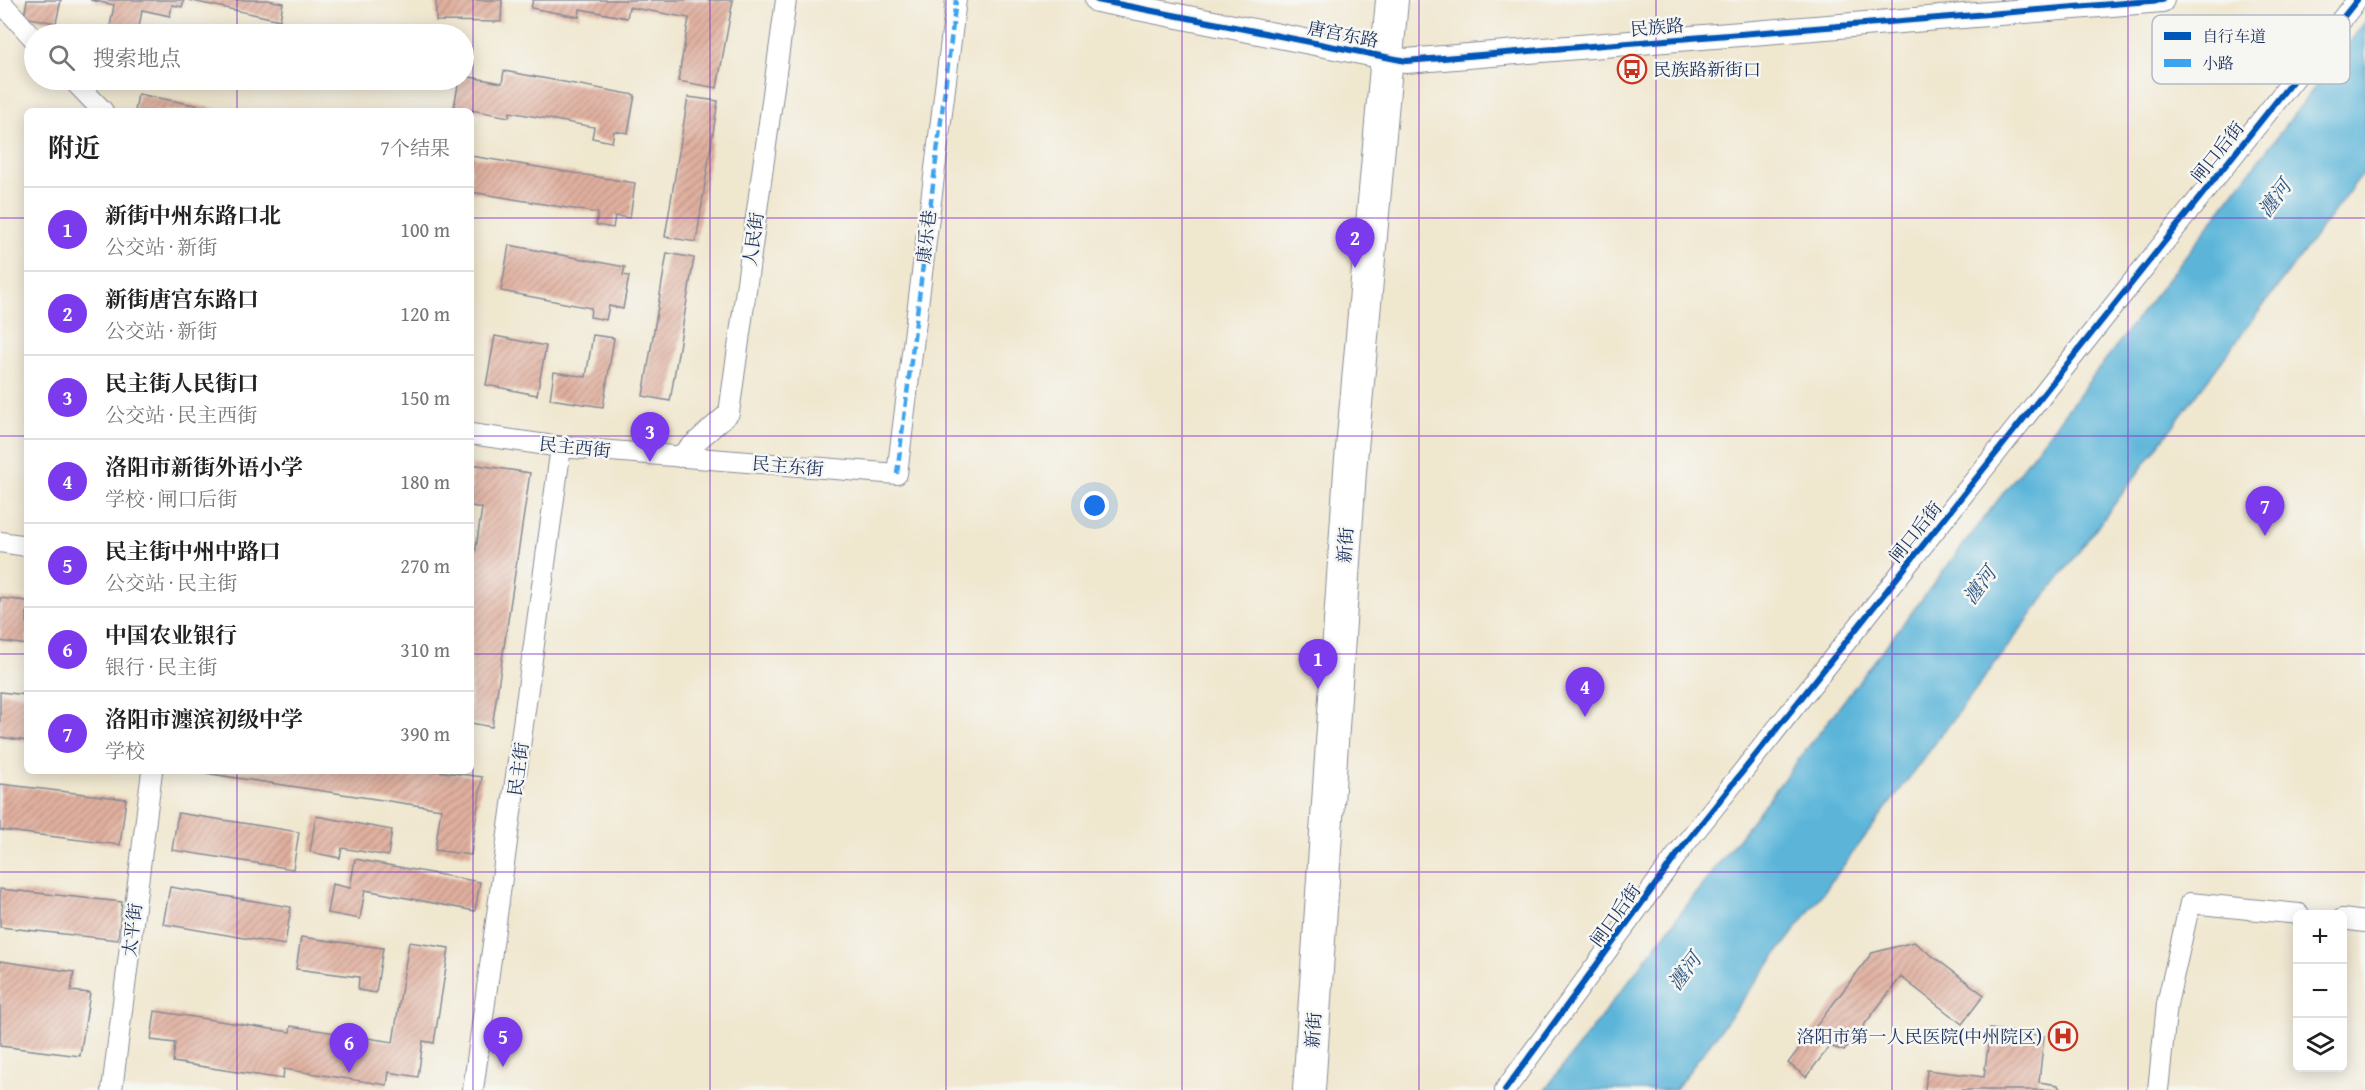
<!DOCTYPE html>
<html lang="zh">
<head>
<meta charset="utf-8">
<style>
	body { margin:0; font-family:"Gentium Book Plus","Noto Serif SC",serif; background:#f2f2f2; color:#222 }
	.controls { position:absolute; right:18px; bottom:18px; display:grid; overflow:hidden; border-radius:9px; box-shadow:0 3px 15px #0003 }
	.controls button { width:54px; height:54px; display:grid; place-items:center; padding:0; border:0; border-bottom:2px solid #e0e0e0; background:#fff; color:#222; font:30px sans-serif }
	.you { position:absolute; left:1095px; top:506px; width:21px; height:21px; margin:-15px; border:4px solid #fff; border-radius:50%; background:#1a73e8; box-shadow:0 0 0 9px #1a73e833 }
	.badge { display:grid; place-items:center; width:39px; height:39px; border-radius:50%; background:#7c3aed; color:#fff; font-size:20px; font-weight:700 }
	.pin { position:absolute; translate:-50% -50px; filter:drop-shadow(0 2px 3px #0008) }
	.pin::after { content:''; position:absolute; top:32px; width:21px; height:18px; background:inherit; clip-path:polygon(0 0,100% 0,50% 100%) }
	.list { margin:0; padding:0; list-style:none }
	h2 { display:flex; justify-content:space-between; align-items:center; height:78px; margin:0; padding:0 24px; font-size:26px }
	h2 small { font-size:20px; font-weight:400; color:#767676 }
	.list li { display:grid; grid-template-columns:39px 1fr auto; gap:18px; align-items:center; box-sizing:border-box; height:84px; padding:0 24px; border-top:2px solid #e0e0e0 }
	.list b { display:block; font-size:22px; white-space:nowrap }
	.list p { margin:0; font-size:20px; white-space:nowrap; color:#767676 }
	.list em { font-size:20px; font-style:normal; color:#767676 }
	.icon { flex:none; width:33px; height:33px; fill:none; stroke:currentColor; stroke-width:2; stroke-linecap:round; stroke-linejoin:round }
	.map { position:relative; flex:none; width:2365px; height:1090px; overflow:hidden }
	.search { position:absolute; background:#fff; box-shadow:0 3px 15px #0003; left:24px; top:24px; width:450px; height:66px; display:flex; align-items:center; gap:15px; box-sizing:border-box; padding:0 21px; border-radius:33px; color:#767676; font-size:22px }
	.panel { position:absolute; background:#fff; box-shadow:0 3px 15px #0003; left:24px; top:108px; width:450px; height:666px; border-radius:9px }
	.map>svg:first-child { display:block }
</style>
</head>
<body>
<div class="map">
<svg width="2365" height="1090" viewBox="0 0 2365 1090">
	<defs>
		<pattern id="building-hatch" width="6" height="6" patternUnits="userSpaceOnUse" patternTransform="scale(1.5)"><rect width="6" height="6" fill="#e1b09f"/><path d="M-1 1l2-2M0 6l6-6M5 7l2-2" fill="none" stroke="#b69085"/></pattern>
	</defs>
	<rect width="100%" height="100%" fill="#f6f6f2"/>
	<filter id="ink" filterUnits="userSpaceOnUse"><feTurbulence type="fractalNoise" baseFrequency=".0167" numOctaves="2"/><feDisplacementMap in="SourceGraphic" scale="12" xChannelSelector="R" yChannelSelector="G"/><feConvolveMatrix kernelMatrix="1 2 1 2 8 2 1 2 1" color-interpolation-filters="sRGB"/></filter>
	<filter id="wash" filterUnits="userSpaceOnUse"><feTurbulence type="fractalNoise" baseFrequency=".008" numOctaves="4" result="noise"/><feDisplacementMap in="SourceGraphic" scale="24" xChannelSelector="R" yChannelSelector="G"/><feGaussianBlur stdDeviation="1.35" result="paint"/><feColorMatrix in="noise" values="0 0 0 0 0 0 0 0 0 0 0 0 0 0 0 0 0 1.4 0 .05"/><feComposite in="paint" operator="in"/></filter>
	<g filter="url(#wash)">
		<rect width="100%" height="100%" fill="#f0e7cf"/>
		<path fill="#5bb5d9" stroke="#3b729c" stroke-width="1.5" d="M2365 22V170L1675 1090H1545Z"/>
		<g id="blocks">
			<path fill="url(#building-hatch)" d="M27 0H61L56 23 24 17Z
				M90 0H184L182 7 172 5 170 16 142 10 138 34 109 32 114 5Z
				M188 0H268L283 3 280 20Z
				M436 0H502L501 22 436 21Z
				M533 0H733L717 88 678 81 689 18 629 7 627 18 580 9 579 17 531 8Z
				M504 71 635 95 628 133 614 131 612 142 592 138 594 127 510 112 509 117 454 107 459 80H464V76L502 83Z
				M138 94 221 110V111H135Z
				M688 97 718 101 696 242 665 237Z
				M471 156 635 183 630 218 615 216 613 228 596 225 598 213 471 192Z
				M509 245 625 267 623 275 629 276 623 309 609 306 606 320 590 317 591 308 501 291Z
				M667 253 694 258 670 401 643 396Z
				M593 335 614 338 603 407 550 399 554 372 586 377Z
				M495 336 546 346 537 395 486 385Z
				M471 464 530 473 492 727 471 723V580L482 508 471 506Z
				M0 598 27 601V645L0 641Z
				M0 692 27 695V741L0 737Z
				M191 771H437L482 777 471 855 435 850 441 809Z
				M0 784 126 799 120 845 0 830Z
				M178 813 299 832 293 869 172 850Z
				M316 816 392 830 388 856 342 848 340 858 310 852Z
				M355 859 480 882 475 911 365 890 360 919 327 913 332 884 350 888Z
				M170 887 291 907 285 945 163 924Z
				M0 889 122 902 118 940 0 927Z
				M301 937 383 948 376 993 358 990 359 977 296 969Z
				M409 942 449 948 434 1043 423 1041 418 1077 389 1072 387 1085 284 1069 283 1079 173 1062 175 1043 151 1040 155 1011 290 1032 291 1026 393 1042Z
				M1914 942 1984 995 1962 1024 1901 977 1844 1051 1830 1046 1806 1077 1788 1063 1872 953Z
				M0 961 74 972 71 991 90 993 80 1056 0 1046Z
				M1990 1029 2044 1036 2039 1082 2058 1085 2060 1090H1925L1927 1070 1984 1077Z"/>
		</g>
	</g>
	<g filter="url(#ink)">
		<use href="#blocks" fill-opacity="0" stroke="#868b96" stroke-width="1.5"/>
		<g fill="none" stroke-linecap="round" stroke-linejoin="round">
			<g stroke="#868b96" stroke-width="22">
				<path id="minor" d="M0 1 34 39
					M73 80 103 111
					M471 434 561 447 897 474 956 0
					M679 457 729 413 786 0
					M0 542 27 546
					M2342 919 2365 922
					M112 1090 152 771
					M473 1090 561 447
					M1505 1090 1685 844 2357 0
					M2158 1090 2167 1004 2190 903 2299 914"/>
			</g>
			<g stroke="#868b96" stroke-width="26">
				<path id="tertiary" d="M1097 0 1406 61 2162 0"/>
			</g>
			<g stroke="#868b96" stroke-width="34">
				<path id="primary" d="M1309 1090 1350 471 1392 0"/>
			</g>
			<use href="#minor" stroke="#fff" stroke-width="20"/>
			<use href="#tertiary" stroke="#fff" stroke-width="24"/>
			<use href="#primary" stroke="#fff" stroke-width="32"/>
			<path stroke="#3da3ed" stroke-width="4.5" stroke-dasharray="9 4.5" stroke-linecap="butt" d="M897 474 956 0"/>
			<g stroke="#f6f6f2" stroke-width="10">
				<path id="cycleway" d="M1097 0 1406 61 2162 0
					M1505 1090 1685 844 2357 0"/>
			</g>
			<use href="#cycleway" stroke="#0057b8" stroke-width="6"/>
		</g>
	</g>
	<path fill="none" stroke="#7b2cbf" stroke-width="1.5" stroke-opacity="0.55" d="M237 0V34M473 0V1090M710 0V1090M946 0V1090M1182 0V1090M1419 0V1090M1656 0V1090M1892 0V1090M2128 0V1090M237 80V111M0 218H27M471 218H2365M0 436H27M471 436H2365M0 654H27M471 654H2365M237 771V1090M0 872H2365"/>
	<defs>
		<g id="bus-ring" transform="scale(1.5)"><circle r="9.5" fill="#f6f6f2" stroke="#c8321e" stroke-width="1.5"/><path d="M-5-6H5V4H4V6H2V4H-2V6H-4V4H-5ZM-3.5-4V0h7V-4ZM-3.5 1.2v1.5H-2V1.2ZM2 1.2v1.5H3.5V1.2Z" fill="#c8321e"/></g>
		<g id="hospital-ring" transform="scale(1.5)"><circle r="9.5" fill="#f6f6f2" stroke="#c8321e" stroke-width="1.5"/><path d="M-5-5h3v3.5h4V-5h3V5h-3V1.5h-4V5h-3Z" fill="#c8321e"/></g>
	</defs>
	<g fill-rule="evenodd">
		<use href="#bus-ring" x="1632" y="69"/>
		<use href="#hospital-ring" x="2063" y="1036"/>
	</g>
	<g text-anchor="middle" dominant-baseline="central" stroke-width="5" stroke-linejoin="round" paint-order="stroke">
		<g font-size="18" fill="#1b2f5e" stroke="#f6f6f2">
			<text transform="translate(1657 27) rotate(-5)">民族路</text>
			<text transform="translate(1343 34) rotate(11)">唐宫东路</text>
			<text transform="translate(2217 152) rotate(-51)">闸口后街</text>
			<text transform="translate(926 237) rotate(-83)">康乐巷</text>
			<text transform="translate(753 239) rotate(-82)">人民街</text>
			<text transform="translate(575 447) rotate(6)">民主西街</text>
			<text transform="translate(788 466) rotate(5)">民主东街</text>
			<text transform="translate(1915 532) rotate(-51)">闸口后街</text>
			<text transform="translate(1345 545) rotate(-86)">新街</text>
			<text transform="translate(518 769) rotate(-82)">民主街</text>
			<text transform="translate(1615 915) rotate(-54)">闸口后街</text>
			<text transform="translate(132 930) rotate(-83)">太平街</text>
			<text transform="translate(1313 1030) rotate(-86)">新街</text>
		</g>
		<g font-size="18" fill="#1b2f5e" stroke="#f6f6f2" text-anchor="start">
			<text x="1653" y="69">民族路新街口</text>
			<text x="2042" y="1036" text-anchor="end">洛阳市第一人民医院(中州院区)</text>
		</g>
		<g font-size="20" font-style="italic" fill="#2e5783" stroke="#f6f6f2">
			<text transform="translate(2274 198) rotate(-53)">瀍河</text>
			<text transform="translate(1979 585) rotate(-53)">瀍河</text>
			<text transform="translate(1684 971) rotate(-53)">瀍河</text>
		</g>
	</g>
	<rect x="2152" y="15" width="198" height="69" rx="9" fill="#f6f6f2" stroke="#b4bac6" stroke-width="1.5"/>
	<rect x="2164" y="32" width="27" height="8" fill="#0057b8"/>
	<rect x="2164" y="59" width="27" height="8" fill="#3da3ed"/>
	<g font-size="16" fill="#1b2f5e">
		<text x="2202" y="42">自行车道</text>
		<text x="2202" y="69">小路</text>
	</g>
</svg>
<div class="controls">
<button>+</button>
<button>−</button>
<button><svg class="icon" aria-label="layers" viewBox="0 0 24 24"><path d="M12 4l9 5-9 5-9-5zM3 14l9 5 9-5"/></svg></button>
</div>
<div class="you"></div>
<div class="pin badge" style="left:1318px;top:689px">1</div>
<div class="pin badge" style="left:1355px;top:268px">2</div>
<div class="pin badge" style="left:650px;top:462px">3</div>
<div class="pin badge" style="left:1585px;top:717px">4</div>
<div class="pin badge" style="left:503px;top:1067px">5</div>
<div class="pin badge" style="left:349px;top:1073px">6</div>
<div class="pin badge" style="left:2265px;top:536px">7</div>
<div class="search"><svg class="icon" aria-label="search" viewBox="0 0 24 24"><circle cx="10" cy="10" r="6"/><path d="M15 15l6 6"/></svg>搜索地点</div>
<section class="panel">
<h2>附近<small>7个结果</small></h2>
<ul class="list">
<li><span class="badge">1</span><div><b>新街中州东路口北</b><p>公交站 · 新街</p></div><em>100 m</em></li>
<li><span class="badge">2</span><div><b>新街唐宫东路口</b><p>公交站 · 新街</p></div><em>120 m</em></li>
<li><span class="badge">3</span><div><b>民主街人民街口</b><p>公交站 · 民主西街</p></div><em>150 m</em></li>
<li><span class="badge">4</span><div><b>洛阳市新街外语小学</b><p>学校 · 闸口后街</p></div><em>180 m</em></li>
<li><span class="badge">5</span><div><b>民主街中州中路口</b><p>公交站 · 民主街</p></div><em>270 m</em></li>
<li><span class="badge">6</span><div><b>中国农业银行</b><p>银行 · 民主街</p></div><em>310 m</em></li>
<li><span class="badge">7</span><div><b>洛阳市瀍滨初级中学</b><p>学校</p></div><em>390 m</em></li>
</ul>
</section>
</div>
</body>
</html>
